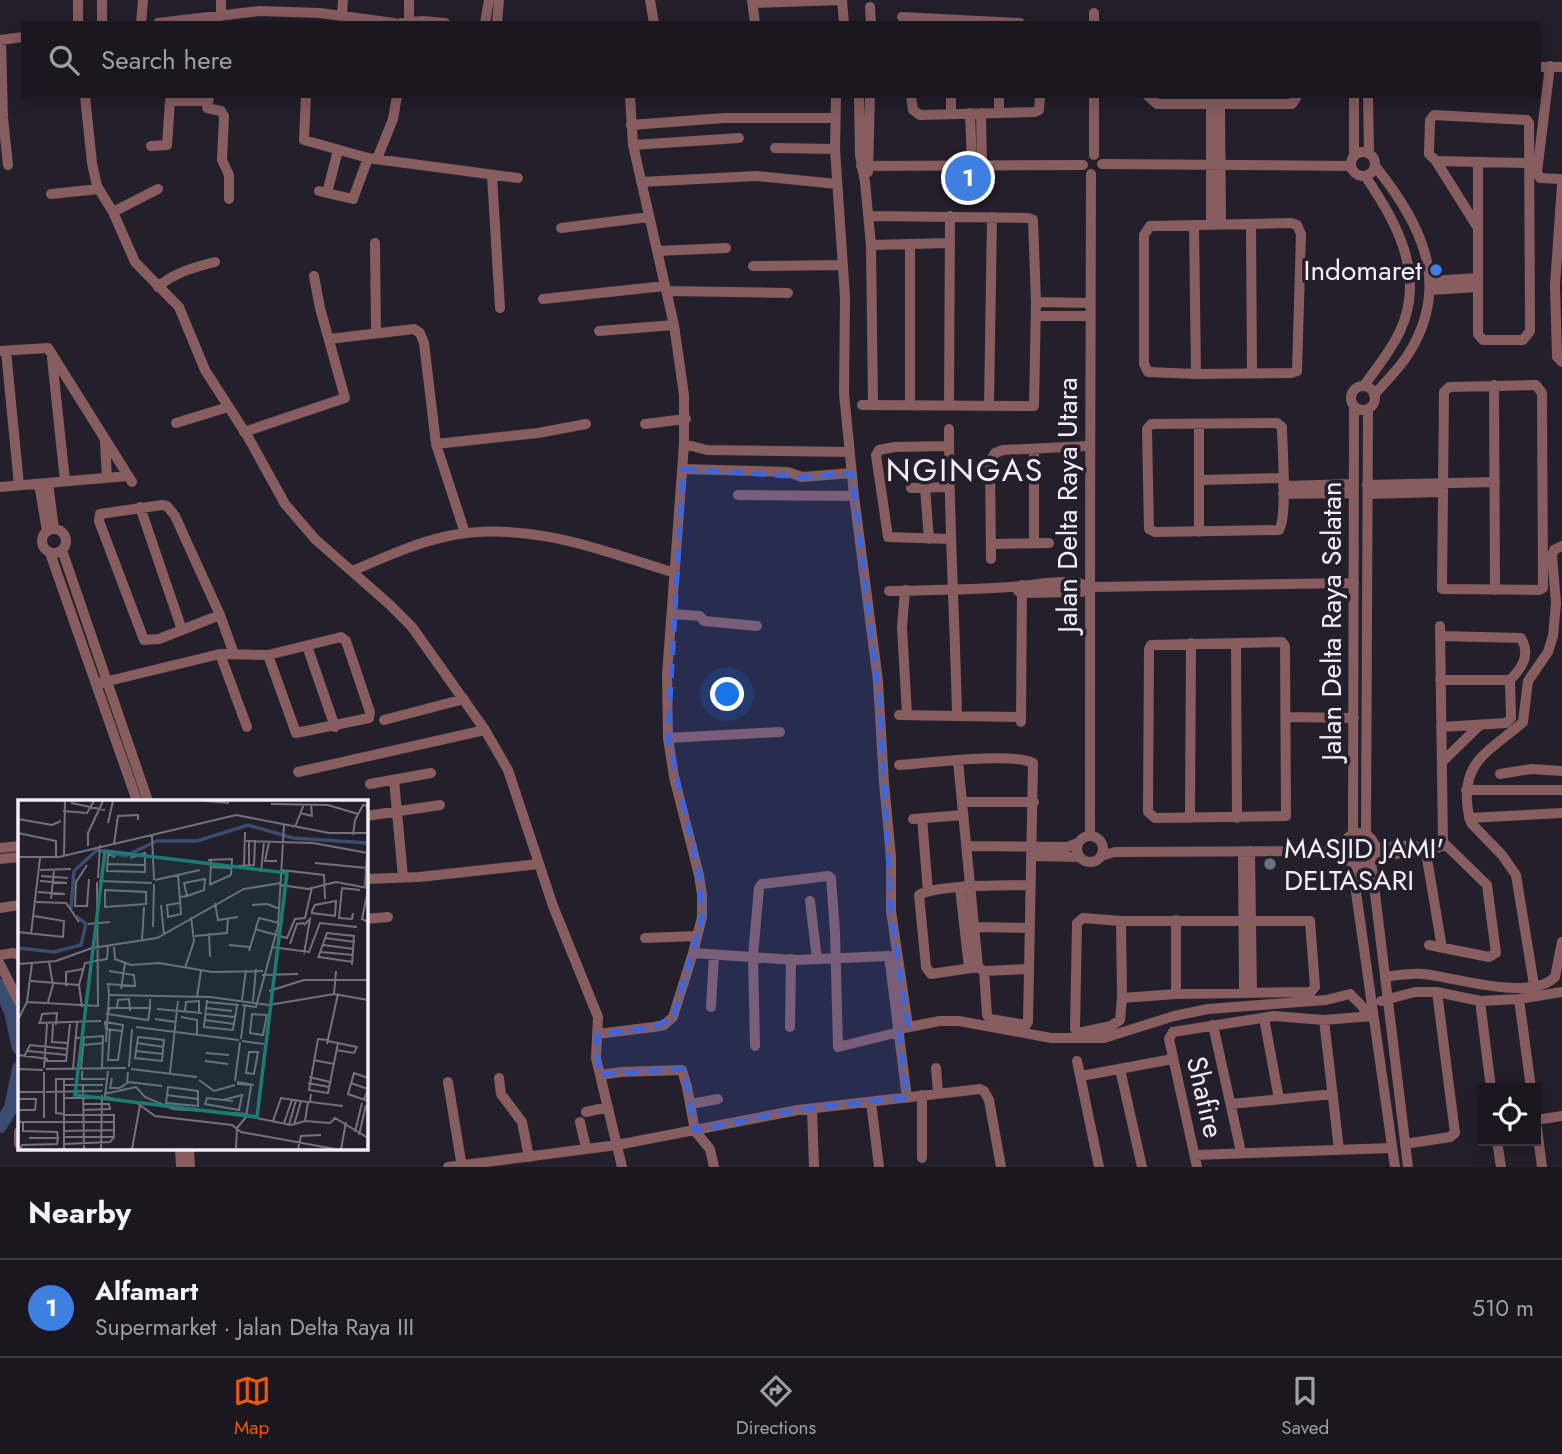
<!DOCTYPE html>
<html lang="en">
<head>
<meta charset="utf-8">
<style>
	body { margin:0; font-family:Jost,sans-serif; background:#27242d; color:#f1f3f6 }
	.controls { position:absolute; right:21px; bottom:21px; display:grid; overflow:hidden; border-radius:0px; box-shadow:0 4px 18px #0003 }
	.controls button { width:63px; height:63px; display:grid; place-items:center; padding:0; border:0; border-bottom:2px solid #38363e; background:#1a1720; color:#f1f3f6; font:35px sans-serif }
	.you { position:absolute; left:728px; top:695px; width:24px; height:24px; margin:-18px; border:5px solid #fff; border-radius:50%; background:#1a73e8; box-shadow:0 0 0 10px #1a73e833 }
	.badge { display:grid; place-items:center; width:46px; height:46px; border-radius:50%; background:#ea580c; color:#fff; font-size:23px; font-weight:700 }
	.pin { position:absolute; translate:-50% -50%; border:4px solid #fff; box-shadow:0 2px 7px #0006 }
	.list { margin:0; padding:0; list-style:none }
	h2 { display:flex; justify-content:space-between; align-items:center; height:91px; margin:0; padding:0 28px; font-size:30px }
	h2 small { font-size:23px; font-weight:400; color:#9f9fa5 }
	.list li { display:grid; grid-template-columns:46px 1fr auto; gap:21px; align-items:center; box-sizing:border-box; height:98px; padding:0 28px; border-top:2px solid #38363e }
	.list b { display:block; font-size:26px; white-space:nowrap }
	.list p { margin:0; font-size:23px; white-space:nowrap; color:#9f9fa5 }
	.list em { font-size:23px; font-style:normal; color:#9f9fa5 }
	.icon { flex:none; width:38px; height:38px; fill:none; stroke:currentColor; stroke-width:2; stroke-linecap:round; stroke-linejoin:round }
	.map { position:relative; flex:none; width:1562px; height:1167px; overflow:hidden }
	.search { position:absolute; background:#1a1720; box-shadow:0 4px 18px #0003; left:21px; right:21px; top:21px; height:77px; display:flex; align-items:center; gap:18px; box-sizing:border-box; padding:0 24px; border-radius:0px; color:#9f9fa5; font-size:26px }
	.sheet { height:189px; background:#1a1720 }
	nav { display:flex; justify-content:space-around; align-items:center; box-sizing:border-box; height:98px; border-top:2px solid #38363e; background:#1a1720; font-size:19px; color:#9f9fa5 }
	nav a { display:grid; justify-items:center; gap:4px }
	nav .on { color:#ea580c }
	.map>svg:first-child { display:block }
</style>
</head>
<body>
<div class="map">
<svg width="1562" height="1167" viewBox="0 0 1562 1167">
	<rect width="100%" height="100%" fill="#231f2b"/>
	<g fill="none" stroke-linecap="round" stroke-linejoin="round">
		<path stroke="#3a4c70" stroke-width="14" d="M0 986 11 1012 19 1048
			M0 1126 11 1108 19 1068"/>
		<path stroke="#875d60" stroke-width="10" d="M409 0V23
			M650 0 654 23
			M752 0 755 23
			M753 3 842 0 844 23
			M870 7 871 23
			M1094 13V23
			M342 15 343 0
			M221 16V0
			M902 17 1020 23
			M78 23V0
			M102 23V0
			M141 23 143 0
			M158 23 259 11 320 13 394 23
			M401 23 423 21 445 23
			M485 23 489 0
			M497 23 499 0
			M0 40 23 37
			M1 40 3 118 8 165
			M1550 66 1537 172 1540 178 1560 179 1562 183
			M1539 67H1562
			M85 96 92 163 97 186 113 212 135 262 179 307 205 370 248 437 285 504 315 539 389 604 412 627 485 730 508 770 553 906 598 1017 596 1058 622 1167
			M209 96 207 108 221 111 224 116 222 160 229 175V199
			M306 96 304 140 368 158 518 178
			M836 96 835 149 845 297 844 393 854 496 878 681 884 783 891 857V911L908 1026
			M859 96 860 155 865 182 871 245 873 405
			M911 96 913 110 920 115 1034 112 1039 110 1040 96
			M1094 96V155
			M1148 96 1157 104H1292L1297 96
			M1368 96 1369 153
			M1211 105V225
			M1220 105 1221 225
			M970 113 972 165
			M981 113 982 165
			M999 113V96
			M951 114V96
			M631 125 724 118H835
			M633 145 739 138
			M151 146 167 145 170 101H208
			M775 148 835 149
			M1351 164a12 12 0 1 1 24 0a12 12 0 1 1-24 0Z
			M1354 155V96
			M377 159 393 119 397 96
			M1436 161 1528 163
			M1478 162V334L1483 340H1523L1530 331 1529 123 1527 120 1434 115 1430 120 1429 154 1436 161 1478 228
			M1102 164 1351 166
			M861 166 1083 165
			M868 172 870 96
			M492 176 500 308
			M641 182 756 176 837 184
			M1562 185 1555 285 1557 357 1562 362
			M319 191 327 193 338 150
			M327 193 353 199 368 158
			M51 194 99 189
			M113 212 158 189
			M1291 223 1297 225 1301 234 1297 371 1291 373 1196 374 1148 372 1144 364V235L1150 226Z
			M1251 224 1252 373
			M1194 225 1196 374
			M561 228 649 217
			M375 243 376 333
			M910 244V405
			M871 245 949 243
			M657 251 726 248
			M753 266 843 265
			M1430 281 1478 278
			M158 287C173 273 195 267 215 262
			M1430 290 1478 287
			M666 291 788 293
			M543 299 665 286
			M1036 302 1090 303
			M1036 316H1090
			M599 331 674 325
			M329 339 414 329 420 333 424 343 436 444 465 533
			M0 351 48 348 132 482
			M6 351 19 485
			M52 358 65 481
			M1494 385 1495 590
			M1536 385 1542 393 1543 588 1539 590 1442 589 1444 392 1449 387Z
			M1351 398a12 12 0 1 1 24 0a12 12 0 1 1-24 0Z
			M1364 386C1376 368 1391 351 1400 331 1426 276 1397 222 1365 176
			M1374 395C1386 381 1400 368 1409 353 1452 284 1421 223 1375 166
			M862 405 1034 406 1036 302 1033 220 1028 218 869 216
			M949 405 950 216
			M989 405 992 217
			M176 423 228 407
			M1277 423 1282 427C1282 447 1288 516 1279 530L1155 532 1149 529 1147 429 1151 424Z
			M645 424 686 419
			M1199 424V532
			M949 429C949 525 955 620 957 716
			M244 432 345 398 320 308 314 276
			M105 442 107 478
			M436 444 538 433 586 424
			M684 444 707 450 850 452
			M949 446 895 447 879 450 876 455 888 537 950 539
			M1034 450V542
			M683 469 788 472 802 477 852 473
			M1199 480 1283 478
			M48 483 54 529
			M39 484 47 531
			M1367 485 1495 482
			M1283 486 1354 484
			M0 487 128 476
			M911 488 949 487
			M925 488 929 539
			M1283 494 1354 493
			M1368 494 1441 492
			M738 495 854 496
			M140 507 182 630
			M42 541a12 12 0 1 1 24 0a12 12 0 1 1-24 0Z
			M991 544 1049 543
			M62 550 148 801
			M50 553 137 801
			M991 559 990 461 995 453 1003 450 1088 446
			M352 571C383 558 415 543 448 536 528 520 600 550 675 573
			M905 590 902 627 907 715
			M889 591C930 590 970 590 1010 587 1034 586 1068 576 1091 587L1354 583
			M1018 591 1022 593 1082 592 1091 587
			M672 614 700 616 704 621 757 626
			M220 615 159 639 144 640 99 521 100 514 162 505 167 506 175 516 220 615 234 654
			M1440 626 1443 845
			M1440 636 1521 638C1531 655 1522 668 1510 680
			M1282 642 1285 646 1286 816 1155 818 1148 812 1149 649 1151 645Z
			M1236 643 1237 818
			M307 646 335 727
			M220 654 247 727
			M1440 680H1510L1511 718 1506 723 1441 727
			M96 684 220 654 268 655 341 637 346 641 370 712 369 718 296 733 268 655
			M899 715 1021 717
			M1286 717 1354 718
			M384 720 464 699
			M1021 722 1022 585
			M668 738 780 732
			M1442 762 1480 725
			M899 765C927 763 1012 752 1033 763L1028 1022 1026 1025 990 1019 987 1015 984 971 978 967 958 761
			M298 772 485 730
			M1500 774 1531 769 1562 771
			M394 780 403 877
			M370 784 431 773
			M1466 790H1562
			M962 802H1034
			M366 816 440 805
			M922 818 928 891
			M1190 818 1191 643
			M1469 818 1562 813
			M913 819 963 815
			M1343 849a16 16 0 1 1 32 0a16 16 0 1 1-32 0Z
			M1353 834 1354 408
			M1366 834 1368 410
			M1090 836C1091 615 1089 395 1091 174
			M1077 849a13 13 0 1 1 26 0a13 13 0 1 1-26 0Z
			M967 846 1067 847 1078 843
			M1425 847 1442 948
			M0 848 19 846
			M1376 848 1414 845
			M1250 851 1252 993
			M1032 856 1080 857
			M1101 856 1115 852 1343 851
			M1243 856 1244 993
			M1374 856 1426 851 1446 845 1487 885 1496 953 1489 957 1429 945
			M0 859 19 857
			M1371 860 1408 1167
			M1352 864 1395 1167
			M366 879 419 877 539 864
			M960 888 969 968
			M810 901 817 959
			M0 908 19 905
			M366 919 388 917
			M1176 920V994
			M1121 921 1122 998 1120 1020 1111 1026 1078 1033 1075 1029 1077 923 1083 918 1121 921H1310L1315 987 1311 992 1176 994 1122 998
			M974 927 1029 928
			M645 938 697 936
			M693 953 795 960 889 956 907 1098
			M0 955 13 953 19 955
			M0 964 19 1002
			M978 967 931 974 926 967 919 895C939 884 1005 886 1030 885
			M984 971 1028 969
			M1385 977C1398 975 1410 973 1423 974 1454 977 1530 1002 1555 977L1562 942
			M1534 985 1516 875 1502 855 1472 824C1468 817 1468 810 1467 802 1464 757 1495 748 1523 722L1528 681 1548 652 1553 636 1556 603 1552 556 1554 550 1562 546
			M1519 999 1531 1088
			M1381 1001 1415 992H1437L1480 1001 1519 999 1562 992
			M1480 1001 1491 1088
			M711 1007 714 955
			M1264 1018 1279 1099
			M1324 1020 1339 1150
			M1213 1025 1241 1152
			M790 1027 791 959
			M899 1029 940 1021H959L1051 1038H1104L1174 1016 1208 1009 1326 1000 1350 994 1363 1007 1367 1016
			M597 1034 654 1027 664 1025 673 1017 693 953 702 917V895L699 875 674 777 668 738 667 675 684 444V395L674 325 633 145 630 96
			M755 1046 753 956 759 888 762 884 828 876 831 878 835 932 838 1047 899 1032
			M1077 1061 1099 1167
			M936 1068 938 1093
			M1120 1069 1142 1167
			M600 1075 621 1072 682 1070 687 1087 695 1131 710 1149 714 1167
			M1081 1076 1173 1059
			M499 1078 501 1094 522 1122 529 1157
			M448 1082 462 1167
			M922 1095V1158
			M871 1102 879 1167
			M691 1104 718 1099
			M1231 1104 1333 1094
			M812 1109 814 1167
			M586 1112 608 1107
			M1536 1120 1562 1116
			M1536 1121 1542 1167
			M580 1122 586 1148
			M19 1132V1144
			M1497 1141 1501 1167
			M1405 1144 1450 1137 1455 1133 1437 992
			M180 1148 181 1167
			M189 1148 190 1167
			M1195 1155 1392 1148
			M448 1167 617 1145 798 1110 980 1089 984 1091 989 1100 1001 1167
			M1197 1167 1169 1039 1173 1032 1274 1016 1324 1020 1372 1016"/>
	</g>
	<path fill="#3d66dd" fill-opacity="0.2" stroke="#3d66dd" stroke-width="5" stroke-dasharray="14 9" stroke-linejoin="round" d="M683 469 802 477 852 473 880 704 891 911 908 1026 899 1029 907 1098 798 1110 695 1131 683 1069 600 1075 596 1050 597 1034 654 1027 673 1017 702 917 699 875 668 738Z"/>
	<circle fill="#3f7fe0" stroke="#231f2b" stroke-width="2.5" cx="1436" cy="270" r="7"/>
	<circle fill="#6b7280" stroke="#231f2b" stroke-width="2.5" cx="1270" cy="864" r="7"/>
	<g text-anchor="middle" dominant-baseline="central" stroke-width="7" stroke-linejoin="round" paint-order="stroke">
		<g font-size="28" fill="#f1eef7" stroke="#231f2b" text-anchor="end">
			<text x="1422" y="270">Indomaret</text>
			<text x="1284" y="848" text-anchor="start">MASJID JAMI'<tspan x="1284" dy="32">DELTASARI</tspan></text>
		</g>
		<g font-size="28" fill="#f1eef7" stroke="#231f2b">
			<text transform="translate(1067 505) rotate(-90)">Jalan Delta Raya Utara</text>
			<text transform="translate(1331 621) rotate(-90)">Jalan Delta Raya Selatan</text>
			<text transform="translate(1205 1097) rotate(77)">Shafire</text>
		</g>
		<g font-size="32" letter-spacing="2" fill="#f1eef7" stroke="#231f2b">
			<text x="965" y="470">NGINGAS</text>
		</g>
	</g>
	<g transform="translate(18 800)">
		<rect width="350" height="350" fill="#231f2b"/>
		<path fill="none" stroke="#3a4c70" stroke-width="3.5" d="M53 109 56 71 79 50 107 56 139 41H179L230 25 275 38 350 43M0 148 36 152 63 145 68 124 58 116"/>
		<path fill="none" stroke="#75727d" stroke-width="2" d="M189 1 211 3M53 3 87 10M253 4 310 5 340 14M45 11 69 13 76 1M282 13 294 16 293 4M0 19 34 25 43 21M90 23 95 1M277 27 286 4M0 33 38 41V57M134 35 136 80M335 35 337 20 345 5 349 6M228 41 295 43 350 53M251 42 247 61H259M96 44 100 16 120 15V20M70 46V33L85 1M46 56 47 1M0 57H41L218 15 311 33H350M97 57 90 54 89 71 127 72V53L112 58M190 60 214 59 213 75M297 63 349 68M89 64 127 65M69 65 58 82 57 106H69L71 79M231 65V40M219 66 236 65 237 40M226 66 227 32M193 67 214 68M22 70 53 69M263 70 306 75 307 99M243 72 246 41M160 75 163 114 150 117 149 105 162 103M23 76 50 78M80 78 82 45M137 80 182 70M22 81 49 83M81 81 134 83M192 84 193 60M191 85 213 75M263 85 290 89 318 82 350 88M347 86 349 53M87 90 128 92V104L87 107ZM350 90 344 119 350 122M20 92 47 94M163 97 169 96 186 90 187 79 166 83 169 96M33 99 36 71M18 102 48 103 61 122M197 103 200 120 220 117M143 105 146 135M234 105 249 104 262 109M335 113 334 119 321 118 324 88 342 90M317 116 318 101 297 105 294 111V113L318 116M70 124 92 122M135 127 136 84M237 129 269 138 277 119 287 118 294 87M0 132 45 137 46 121 16 116M191 133 192 157M13 134 22 58M177 136 209 133 210 118M307 138 337 142M124 141 126 107M272 144 279 124 286 123M211 145 232 147M305 145 336 149M96 147 97 159 113 165 141 163 194 172 245 171M253 147 291 152 302 123 339 127M231 151 241 118 261 123M303 152 335 155M286 154 292 119 286 125M301 157 335 162M300 158 309 133 336 136 334 165M0 164 38 161 74 148 139 138 226 89 263 83M167 168 176 141 173 117M244 175 280 174M13 181 61 185M48 186V172L65 169M103 189 107 163M251 191 286 180H350M91 194 90 184 117 186 116 175 91 171M316 194 318 171M92 195 192 197 251 205 316 194 350 200M179 197 183 171M189 200 186 227 215 230 219 205M224 200 228 170M235 201 238 169M9 202 80 206 79 82M30 202 35 185 31 162M189 202 221 205M224 205 238 207 260 126 266 25M64 207 61 185 67 163 89 159 90 146M99 207 100 200 111 199 112 211M132 208H92L89 214 130 220 131 215 132 208V199M188 208 214 211M139 209 184 213M167 211 168 202 181 201V213M188 214 217 217M249 215 234 214 232 233 245 235 249 214M163 217 179 220V235M137 219 158 222M0 220 9 202 14 163M187 220 216 224M20 223 83 221M22 223 24 214 39 213 38 225M35 224 34 242 50 243M118 227 221 240M92 229 90 260H100L105 225 87 222 88 229 104 231M120 237 146 240 144 261 117 258ZM58 238 85 236 84 268M223 239 227 205M310 240 300 239 291 290 310 293 320 243M224 241 246 244M310 241 339 247 336 253 318 250M88 242 91 194M119 243 146 247M309 244 320 194M65 245 86 243M10 251 49 255M118 251 145 254M231 252H240L236 274 228 273ZM188 253 211 255M0 255 30 259M6 257 12 245 50 249M295 260 316 264M26 261H48L52 224M187 261 210 264M111 267 114 229M26 268 29 224M0 269 25 270M28 269 108 268M55 269 59 223M63 269 66 238M113 269 179 277M64 271V279H87M90 271 87 297 119 303 137 316 214 325 223 332 317 349M26 272V318M152 273 160 201M291 277 312 282M94 278 92 288H102L109 283 110 272M350 278 336 273 330 294 350 301M46 279V349M181 280 196 291 217 285M217 281 222 242M110 282 144 286M219 282 236 285 219 284M290 283 311 287M333 283 350 289 346 300M46 285H85M65 285 66 349M150 287 180 291V306L148 303ZM0 292H26M28 292 84 291M86 294 118 287 127 297 155 309 229 314M293 294 292 302 325 306M148 295 180 299M46 298H84M0 299H18L17 310H0M205 300 224 295 221 310 187 304 189 298 215 301M65 304H91L92 309 65 310M46 314 38 313V279H56M46 315H96V337H85M229 316 273 325 287 321 312 323 317 318 350 338M255 321 263 298 290 302 287 321M0 322H95M5 323V331L39 332 40 338H11M266 323 274 300M271 325 278 300M276 325 283 301M219 328 228 317 233 286M46 331 96 330M337 332 344 303M341 335 348 305M46 337H85M46 344 92 342 96 337M2 349 4 345 39 344 40 338M83 349 84 295M114 349 122 305M218 349 219 328M280 349 283 336 303 335M323 349 328 322"/>
		<path fill="#1a7c75" fill-opacity="0.15" stroke="#1a7c75" stroke-width="3.5" d="M87 51 269 73 239 317 57 295Z"/>
		<rect width="350" height="350" fill="none" stroke="#f1eef7" stroke-width="3.5"/>
	</g>
</svg>
<div class="controls">
<button><svg class="icon" aria-label="locate" viewBox="0 0 24 24"><circle cx="12" cy="12" r="6"/><path d="M12 2v4M12 18v4M2 12h4M18 12h4"/></svg></button>
</div>
<div class="you"></div>
<div class="pin badge" style="left:968px;top:178px;background:#3f7fe0">1</div>
<div class="search"><svg class="icon" aria-label="search" viewBox="0 0 24 24"><circle cx="10" cy="10" r="6"/><path d="M15 15l6 6"/></svg>Search here</div>
</div>
<section class="sheet">
<h2>Nearby<small></small></h2>
<ul class="list">
<li><span class="badge" style="background:#3f7fe0">1</span><div><b>Alfamart</b><p>Supermarket · Jalan Delta Raya III</p></div><em>510 m</em></li>
</ul>
</section>
<nav>
<a class="on"><svg class="icon" aria-label="map" viewBox="0 0 24 24"><path d="M3 6l6-2 6 2 6-2v14l-6 2-6-2-6 2zM9 4v14M15 6v14"/></svg>Map</a>
<a><svg class="icon" aria-label="directions" viewBox="0 0 24 24"><path d="M12 3l9 9-9 9-9-9zM9 14v-3h6M13 9l2 2-2 2"/></svg>Directions</a>
<a><svg class="icon" aria-label="saved" viewBox="0 0 24 24"><path d="M7 4h10v16l-5-4-5 4z"/></svg>Saved</a>
</nav>
</body>
</html>
